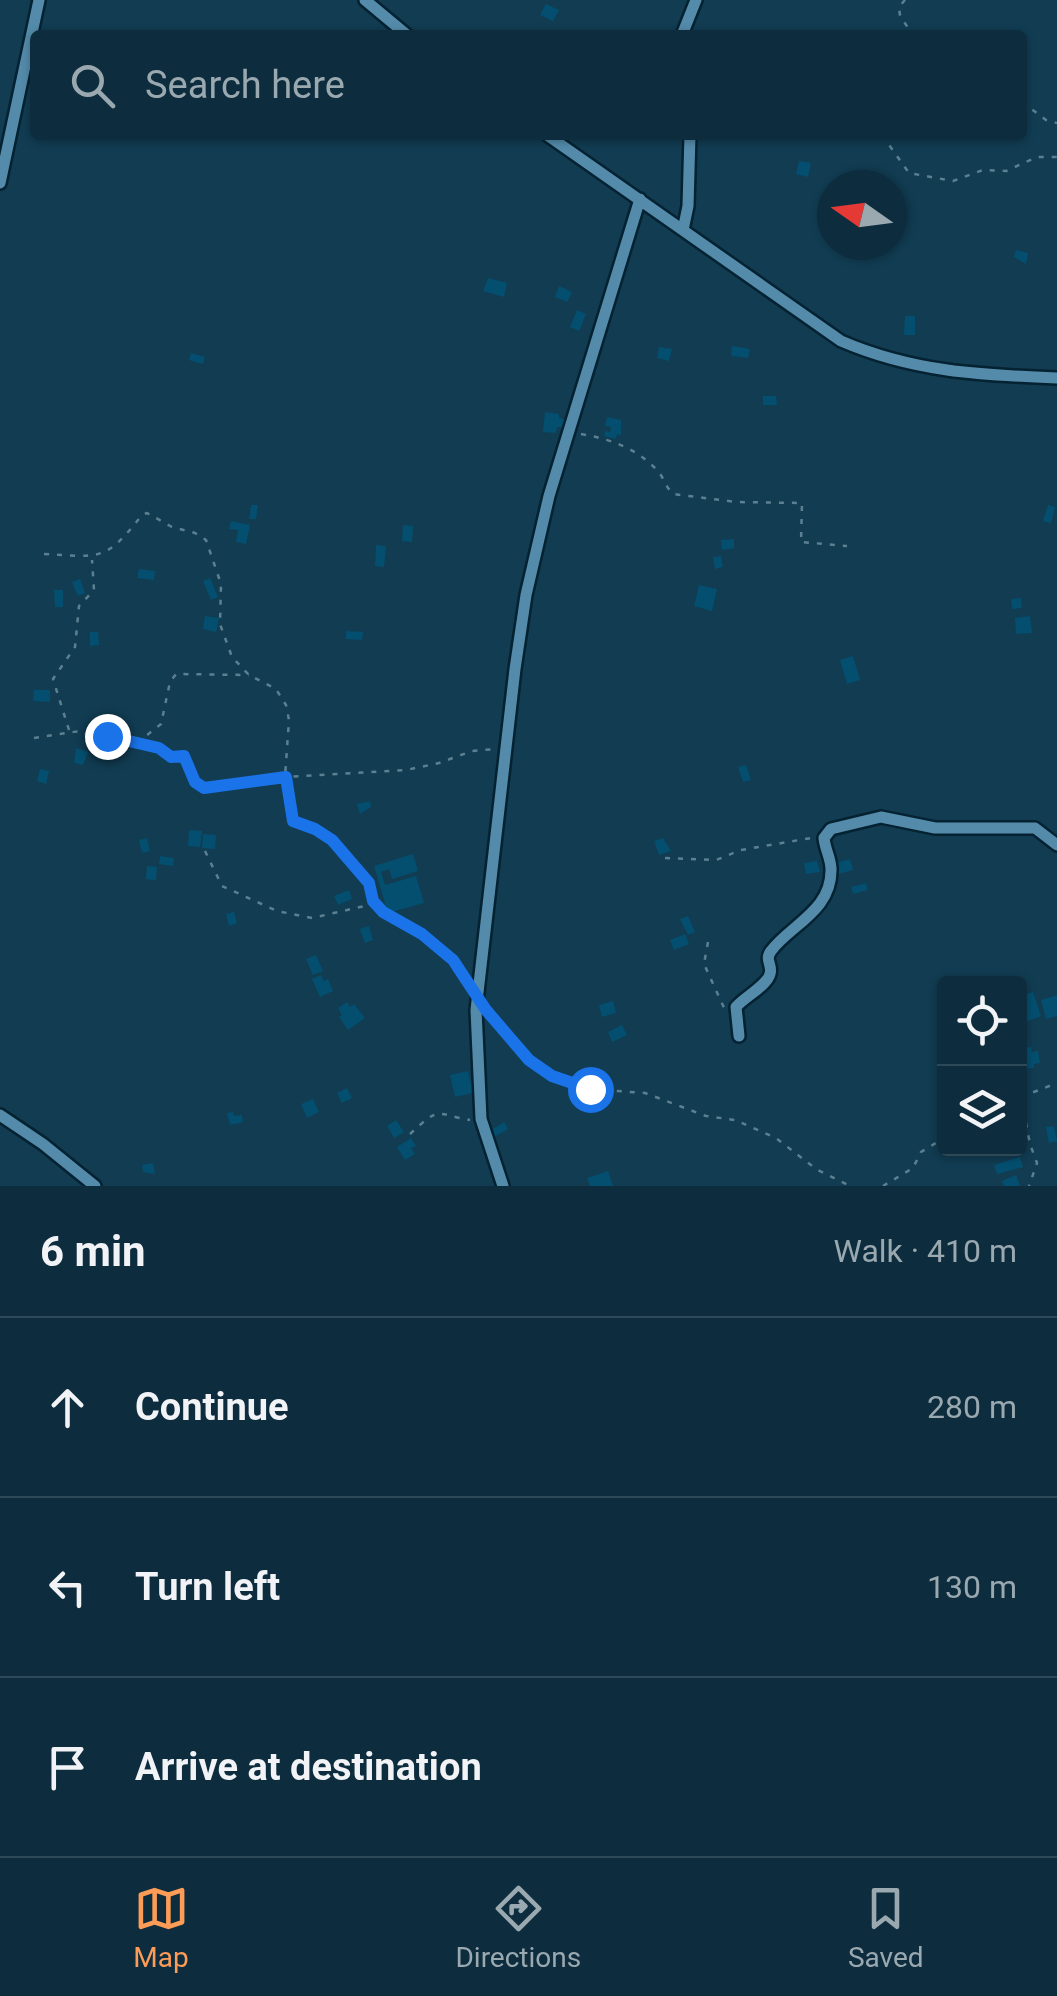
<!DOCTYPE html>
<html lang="en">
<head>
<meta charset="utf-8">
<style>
	body { margin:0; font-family:Roboto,sans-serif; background:#1b3949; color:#f1f3f6 }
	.controls { position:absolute; right:30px; bottom:30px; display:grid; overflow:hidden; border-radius:10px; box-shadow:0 2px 8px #0004 }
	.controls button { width:90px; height:90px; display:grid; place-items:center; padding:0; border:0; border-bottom:2px solid #2d4958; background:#0d2d3e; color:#f1f3f6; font:50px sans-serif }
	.compass { position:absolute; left:817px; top:170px; width:90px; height:90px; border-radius:50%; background:#0d2d3e; box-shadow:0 2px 8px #0004; rotate:284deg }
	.stop { position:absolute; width:30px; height:30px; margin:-22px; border:8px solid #1a73e8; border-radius:50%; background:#fff }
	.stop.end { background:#1a73e8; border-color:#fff; box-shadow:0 2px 10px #0008 }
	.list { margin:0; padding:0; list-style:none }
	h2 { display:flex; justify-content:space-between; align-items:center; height:130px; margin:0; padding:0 40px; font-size:42px }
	h2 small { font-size:32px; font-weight:400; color:#9aa8b0 }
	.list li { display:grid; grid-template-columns:65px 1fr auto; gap:30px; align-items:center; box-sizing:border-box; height:180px; padding:0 40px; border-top:2px solid #2d4958 }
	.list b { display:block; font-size:38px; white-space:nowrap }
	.list em { font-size:32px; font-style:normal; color:#9aa8b0 }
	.icon { flex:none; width:55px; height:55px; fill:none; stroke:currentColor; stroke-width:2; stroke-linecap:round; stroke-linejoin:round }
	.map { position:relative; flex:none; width:1057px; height:1186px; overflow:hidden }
	.search { position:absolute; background:#0d2d3e; box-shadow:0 2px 8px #0004; left:30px; right:30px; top:30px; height:110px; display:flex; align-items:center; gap:25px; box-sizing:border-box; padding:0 35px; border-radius:10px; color:#9aa8b0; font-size:38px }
	.sheet { height:670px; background:#0d2d3e }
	nav { display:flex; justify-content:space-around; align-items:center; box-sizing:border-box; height:140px; border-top:2px solid #2d4958; background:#0d2d3e; font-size:28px; color:#9aa8b0 }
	nav a { display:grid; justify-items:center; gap:5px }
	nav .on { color:#fd9c56 }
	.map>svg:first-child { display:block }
</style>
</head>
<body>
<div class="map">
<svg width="1057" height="1186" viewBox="0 0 1057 1186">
	<rect width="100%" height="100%" fill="#113c52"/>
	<path fill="#044f6f" d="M546 4 559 10 553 21 540 15Z
		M799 161 811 163 808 177 796 174Z
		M1016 250 1028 253 1026 264 1014 257Z
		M488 278 507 283 504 297 483 291Z
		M559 286 572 292 567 302 555 297Z
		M577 310 586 314 579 331 570 327Z
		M905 316H915V335H904Z
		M732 346 750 349 748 358 731 356Z
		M659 347 672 349 669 361 657 358Z
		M191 353 205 357 203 364 189 360Z
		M763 396H776L777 405H763Z
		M545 412 559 414V418L564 419 562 427H557L556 433 543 432Z
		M607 417 621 420V435L617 434 616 439 604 436 605 431 610 432 611 427 605 426Z
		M251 505H258L256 519H249Z
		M1048 505 1055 507 1051 523 1043 521Z
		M231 521 250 525 246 544 236 542 238 530 229 529Z
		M403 525 413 526 412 542 402 541Z
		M734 539V548L722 550 721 540Z
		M376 545 386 546 384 567 375 566Z
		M721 556 723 567 715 569 713 557Z
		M139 569 155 571 154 580 137 578Z
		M210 578 218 597 211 600 203 581Z
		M80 579 85 593 78 596 72 582Z
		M699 585 717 589 712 611 694 606Z
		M54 590H63V607H55Z
		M1021 598 1022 608 1012 609 1011 599Z
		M205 616 219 618 216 632 203 629Z
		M1030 616 1032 633 1016 634 1015 618Z
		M346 631 363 632 362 640 346 639Z
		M90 632H98L99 645 90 646Z
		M853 656 860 680 847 684 840 660Z
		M34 690H50V702L33 701Z
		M76 748 88 752 83 765 74 763Z
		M746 765 751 780 743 782 738 767Z
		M40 769 49 771 46 784 37 781Z
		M370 801 371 807 360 814 357 804Z
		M189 830 202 831 200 847 188 846Z
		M203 834 216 835 215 849 202 848Z
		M147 838 150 851 142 853 139 840Z
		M663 838 671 851 659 855 654 841Z
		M413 854 418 871 392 879 389 869 381 872 385 885 416 876 424 903 388 913 374 866Z
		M160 856 174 858 173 866 159 864Z
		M850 859 853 870 838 874 835 863Z
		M817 861 820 872 806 874 804 863Z
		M147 866 157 867 156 880 146 879Z
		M866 883 868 890 853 894 851 887Z
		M349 890 352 899 338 905 334 896Z
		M234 912 237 923 229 926 226 914Z
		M688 916 695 932 688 935 680 919Z
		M369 926 373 940 365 943 360 929Z
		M685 934 689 944 674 950 670 940Z
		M316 955 323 971 313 975 306 959Z
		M321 975 324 981 328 979 333 991 320 997 312 979Z
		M1033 992 1041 1016 1025 1022 1020 996Z
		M1057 995V1016L1046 1019 1041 1000Z
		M613 1001 616 1013 602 1017 599 1005Z
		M347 1002 350 1007 354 1004 365 1018 348 1030 339 1017 342 1015 338 1008Z
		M622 1025 627 1035 612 1042 608 1032Z
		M1031 1047 1032 1052 1038 1051 1040 1063 1034 1064V1068L1021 1069 1022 1048Z
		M468 1071 473 1093 455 1097 450 1075Z
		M347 1088 352 1098 342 1103 337 1093Z
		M313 1099 319 1112 307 1118 301 1104Z
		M233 1112 234 1116 242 1115 243 1122 230 1125 227 1113Z
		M396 1120 404 1132 394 1138 387 1126Z
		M504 1122 508 1129 494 1137 490 1131Z
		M1054 1126 1057 1141 1049 1143 1046 1127Z
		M411 1138 416 1146 411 1148 415 1154 405 1160 397 1147Z
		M1020 1157 1023 1167 997 1174 994 1165Z
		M153 1163 155 1174 143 1172 142 1165Z
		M608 1171 613 1186H590L587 1178Z
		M1016 1175 1020 1186H1004L1002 1181Z"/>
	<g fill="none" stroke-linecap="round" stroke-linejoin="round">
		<g stroke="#042231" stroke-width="10">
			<path id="lane" d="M373 901C387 917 402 923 420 933 445 948 461 970 475 994"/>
		</g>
		<g stroke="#042231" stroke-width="16">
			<path id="street" d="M365 0 407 35
				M682 35 696 0
				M547 135 841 341C913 372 980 375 1057 378
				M0 183 39 0
				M683 230 688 206 690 135
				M739 1036 736 1007C744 997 767 986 770 974 773 965 764 960 771 951 790 925 832 911 831 869 831 859 825 849 824 838L831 829 881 817 935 828H1035L1057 845
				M0 1115 43 1144 95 1186
				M503 1186 481 1119 476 1010 515 669 526 595 549 496 640 199"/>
		</g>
		<path stroke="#5c8092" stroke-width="2.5" stroke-dasharray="5 8" stroke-linecap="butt" d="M905 0 899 7 900 16 913 35
			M1022 102 1046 120 1057 123
			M882 135 909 173 953 181 983 170 1006 171 1037 157H1057
			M581 434C609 439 634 447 655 468 664 476 665 487 673 494L736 502 802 503 801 542 847 546
			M44 554C101 557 105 562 142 515L147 513 172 527 195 533 206 540 221 584 220 624 232 657 249 675 276 689 286 705 289 720 285 777 290 815 297 824 315 829 332 840 369 883 373 894
			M69 730 53 679 75 647 79 606 94 590 92 560
			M34 738 80 731 93 738 107 736 159 748 169 756 180 755 187 758 195 782 204 787 285 777 406 770 439 763 472 751 495 749
			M137 743 161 724 170 682 176 674 249 675
			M205 851 222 886 277 911 312 918 369 905
			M665 858 716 860 741 850 811 838
			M708 942 704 964 725 1010
			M489 1014 529 1060 552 1076 590 1089 645 1093 706 1116 735 1120 776 1138 816 1169 850 1186
			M1021 1097 1030 1144 1037 1163 1029 1186
			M1021 1097 1057 1083
			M410 1134C441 1105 435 1114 470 1120
			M883 1186 913 1168 921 1152 944 1138"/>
		<use href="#lane" stroke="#548baa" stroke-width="5"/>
		<use href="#street" stroke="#548baa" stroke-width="11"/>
	</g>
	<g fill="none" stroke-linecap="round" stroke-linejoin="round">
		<path stroke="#1a73e8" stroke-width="12" d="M107 736 159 748 171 757 184 756 195 782 204 788 286 777 293 821 315 829 332 840 369 883 373 901 383 912 422 934 453 960 486 1010 529 1060 552 1076 590 1089"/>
	</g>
</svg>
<div class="controls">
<button><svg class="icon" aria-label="locate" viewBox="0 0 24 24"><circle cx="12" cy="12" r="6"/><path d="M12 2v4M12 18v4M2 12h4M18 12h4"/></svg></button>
<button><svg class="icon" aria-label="layers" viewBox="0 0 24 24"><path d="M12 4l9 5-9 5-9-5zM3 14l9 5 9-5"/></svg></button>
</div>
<svg class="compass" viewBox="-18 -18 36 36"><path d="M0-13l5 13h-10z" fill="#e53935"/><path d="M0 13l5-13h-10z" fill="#9aa8b0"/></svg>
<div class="stop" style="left:590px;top:1089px"></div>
<div class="stop end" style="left:107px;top:736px"></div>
<div class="search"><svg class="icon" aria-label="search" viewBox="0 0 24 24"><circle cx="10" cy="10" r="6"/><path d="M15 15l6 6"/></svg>Search here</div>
</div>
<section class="sheet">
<h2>6 min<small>Walk · 410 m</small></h2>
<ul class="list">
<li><svg class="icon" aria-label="ahead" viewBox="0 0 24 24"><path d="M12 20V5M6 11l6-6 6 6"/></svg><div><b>Continue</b></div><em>280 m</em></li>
<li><svg class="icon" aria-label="left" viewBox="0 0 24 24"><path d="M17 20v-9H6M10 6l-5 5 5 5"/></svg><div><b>Turn left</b></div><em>130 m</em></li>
<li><svg class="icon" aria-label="arrive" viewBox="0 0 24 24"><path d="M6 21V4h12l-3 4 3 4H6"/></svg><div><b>Arrive at destination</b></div></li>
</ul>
</section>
<nav>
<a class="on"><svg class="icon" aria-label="map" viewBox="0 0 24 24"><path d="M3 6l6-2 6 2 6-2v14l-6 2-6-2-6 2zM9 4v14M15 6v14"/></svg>Map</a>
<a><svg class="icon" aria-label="directions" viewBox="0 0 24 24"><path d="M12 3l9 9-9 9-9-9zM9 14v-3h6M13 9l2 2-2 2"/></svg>Directions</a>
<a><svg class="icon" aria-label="saved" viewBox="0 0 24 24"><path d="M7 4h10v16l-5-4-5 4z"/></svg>Saved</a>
</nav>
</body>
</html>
